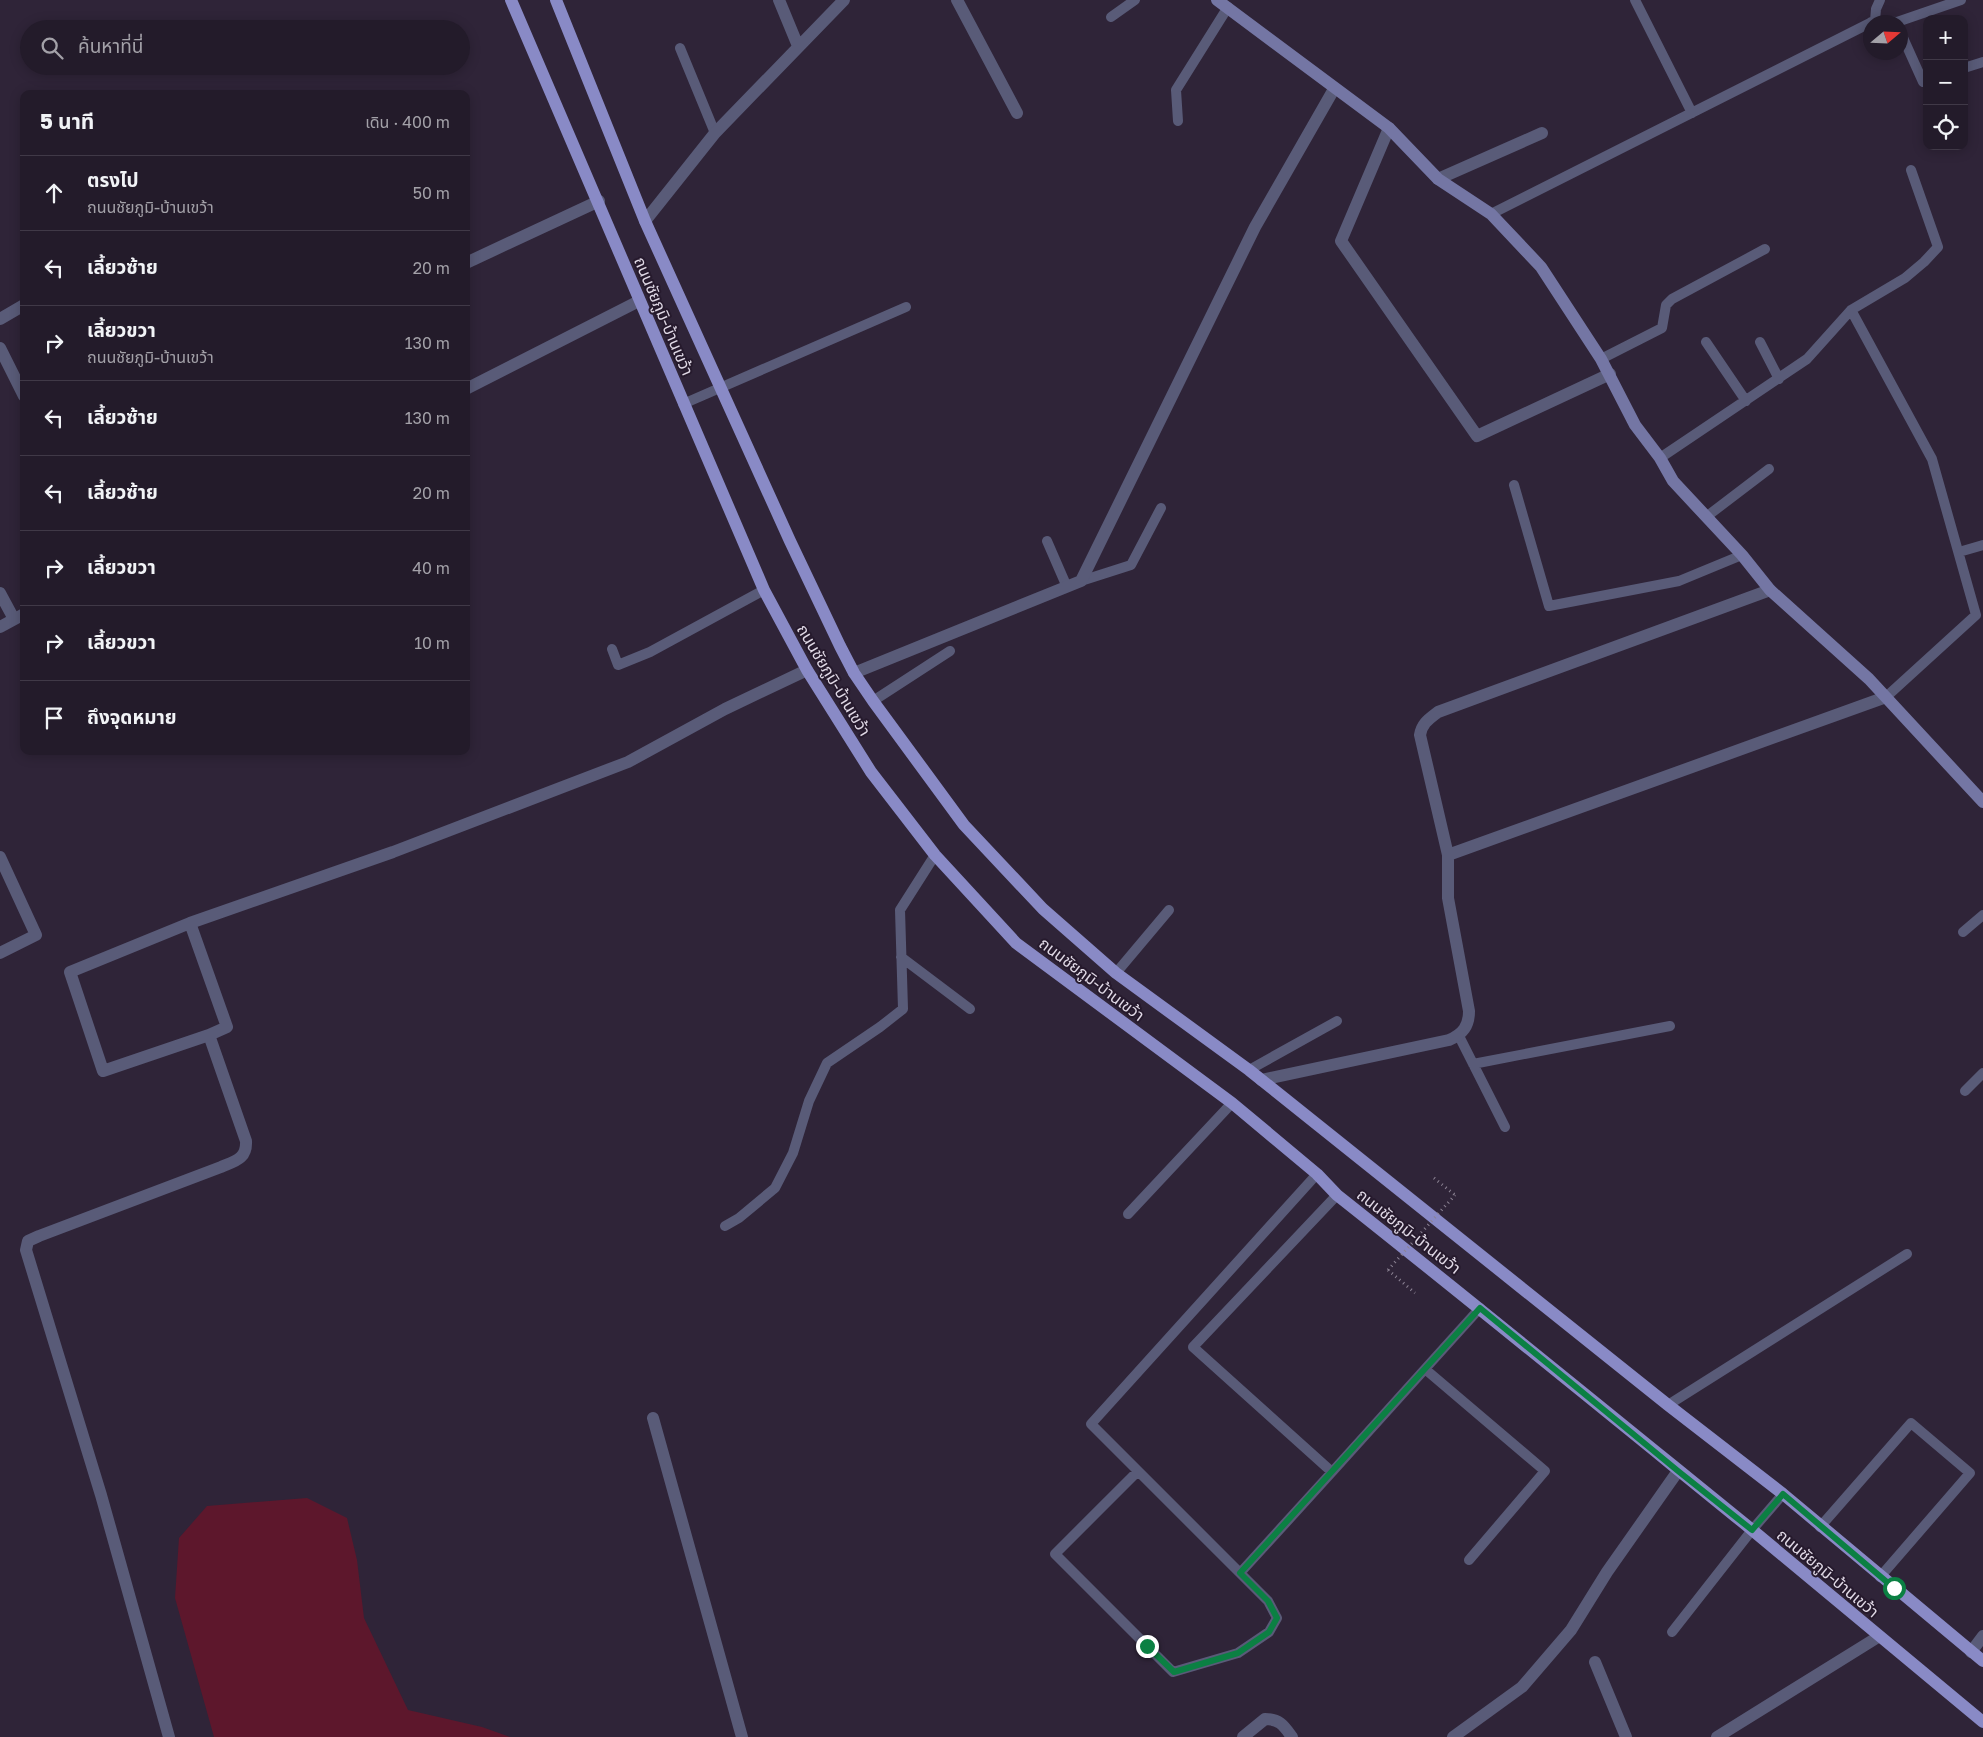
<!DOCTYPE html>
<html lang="th">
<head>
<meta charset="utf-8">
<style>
	body { margin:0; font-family:"Golos Text","Noto Sans Thai",sans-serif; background:#2f2836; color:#f1f3f6 }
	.controls { position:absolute; right:15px; top:15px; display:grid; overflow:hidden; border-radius:10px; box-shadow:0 2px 12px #0003 }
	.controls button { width:45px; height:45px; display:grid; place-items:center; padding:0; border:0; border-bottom:1px solid #403947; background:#231b2a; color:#f1f3f6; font:25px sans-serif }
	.compass { position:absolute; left:1863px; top:15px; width:45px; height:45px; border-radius:50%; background:#231b2a; box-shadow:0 2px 12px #0003; rotate:71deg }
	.stop { position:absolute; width:15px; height:15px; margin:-11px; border:4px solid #0b8043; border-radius:50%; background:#fff }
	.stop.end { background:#0b8043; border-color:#fff; box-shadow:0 1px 5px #0008 }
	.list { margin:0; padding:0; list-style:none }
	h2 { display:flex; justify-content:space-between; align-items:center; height:65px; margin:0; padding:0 20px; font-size:21px }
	h2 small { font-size:16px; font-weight:400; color:#a3a1a8 }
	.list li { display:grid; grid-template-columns:32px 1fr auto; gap:15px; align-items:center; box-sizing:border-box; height:75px; padding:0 20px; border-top:1px solid #403947 }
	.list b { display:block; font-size:19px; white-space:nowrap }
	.list p { margin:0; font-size:16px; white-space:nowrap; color:#a3a1a8 }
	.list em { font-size:16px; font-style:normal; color:#a3a1a8 }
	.icon { flex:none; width:28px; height:28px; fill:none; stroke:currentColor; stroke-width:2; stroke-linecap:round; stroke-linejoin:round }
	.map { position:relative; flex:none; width:1983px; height:1737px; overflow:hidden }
	.search { position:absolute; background:#231b2a; box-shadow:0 2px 12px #0003; left:20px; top:20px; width:450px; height:55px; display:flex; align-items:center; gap:12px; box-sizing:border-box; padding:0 18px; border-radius:28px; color:#a3a1a8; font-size:19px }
	.panel { position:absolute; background:#231b2a; box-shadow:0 2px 12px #0003; left:20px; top:90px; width:450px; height:665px; border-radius:10px }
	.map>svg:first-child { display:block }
</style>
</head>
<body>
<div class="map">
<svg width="1983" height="1737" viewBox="0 0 1983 1737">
	<rect width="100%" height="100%" fill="#2f2438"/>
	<path fill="#5d172c" d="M307 1498 347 1518 357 1560 364 1618 408 1710 482 1727 510 1737H214L175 1598 179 1538 207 1506Z"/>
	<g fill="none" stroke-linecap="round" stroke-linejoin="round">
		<path stroke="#8c8394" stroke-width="3" stroke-dasharray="1 4" stroke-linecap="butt" d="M1434 1178 1455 1195
			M1388 1270 1415 1293"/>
		<path stroke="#595b78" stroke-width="10" d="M1635 0 1692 113
			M1111 17 1135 0
			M1875 21 1876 9 1880 0
			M1871 22 1875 21 1897 22
			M1897 22 1961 0
			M1900 31 1923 82 1927 80
			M680 48 715 133
			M1964 68 1983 62
			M1178 121 1176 90 1228 7
			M1491 214 1870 23
			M1851 310 1932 459 1976 615 1886 697
			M1706 342 1746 401
			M1760 342 1779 379
			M1601 359 1662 328 1666 305 1672 299 1765 249
			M683 404 906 307
			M1660 458 1807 359 1851 310 1905 278 1924 262 1938 247 1911 170
			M1514 485 1549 606 1679 581 1742 555
			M1706 517 1769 469
			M1047 541 1067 587
			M1959 552 1983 545
			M1081 581 1131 565 1161 508
			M612 649 618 665 650 652 764 590
			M873 701 950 651
			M1963 932 1983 915
			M901 957 970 1009
			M1116 973 1169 910
			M1459 1036 1505 1127
			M1473 1064 1670 1026
			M1249 1070 1337 1021
			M1965 1091 1983 1073
			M1337 1195 1193 1347 1332 1472 1480 1308
			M1128 1214 1232 1103
			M725 1226 739 1218 775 1188 793 1153 809 1101 827 1063 880 1027 903 1009 900 910 935 855
			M1425 1369 1545 1471 1469 1560
			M1668 1405 1907 1254
			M1138 1471 1055 1554 1173 1672 1238 1653 1269 1632 1277 1618 1268 1601 1091 1424 1317 1174
			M1820 1527 1911 1423 1970 1473 1880 1577
			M1240 1573 1332 1472
			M1672 1632 1752 1530 1783 1494"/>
		<path stroke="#595b78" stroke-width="12" d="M779 0 798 46
			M957 0 1017 113
			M1389 128 1341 241 1477 436 1610 374
			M1438 179 1542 133
			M645 221 715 133 844 0
			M466 263 599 201
			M0 319 24 305
			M0 348 24 396
			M466 389 639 301
			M0 593 14 619
			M0 627 24 614
			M854 673 1081 581 1255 227 1334 89
			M1448 855 1886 697
			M0 857 36 935 0 953
			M190 923 227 1027 209 1035 103 1071 70 972 190 923 393 852 628 762 725 709 807 670
			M1261 1080 1449 1040C1463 1034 1469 1026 1469 1011L1448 898V855L1420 735C1422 723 1429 719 1438 712L1770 590
			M653 1418 742 1737
			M1971 1652 1983 1636
			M1595 1662 1626 1737
			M169 1737 101 1495 26 1250 28 1241 39 1236 221 1167C235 1161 247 1159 246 1141L209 1035
			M1243 1737 1265 1719C1280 1719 1284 1726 1292 1737
			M1453 1737 1522 1687 1571 1630 1607 1572 1678 1471
			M1717 1737 1878 1637"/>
		<path stroke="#7476a4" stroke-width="12" d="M1217 0 1389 128 1438 179 1491 214 1541 267 1601 359 1635 425 1660 458 1673 481 1742 555 1770 590 1869 679 1983 802"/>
		<path stroke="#898ac6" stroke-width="12" d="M511 0 764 590 807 670 871 772 935 855 1016 943 1232 1103 1317 1174 1337 1195C1476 1305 1613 1417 1751 1529 1829 1593 1905 1658 1983 1722
			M556 0 645 221 790 541 840 646 854 673 873 701 964 825 1043 909 1116 973 1249 1070 1668 1405 1783 1494 1983 1661"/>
		<path stroke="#8c8394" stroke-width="3" stroke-dasharray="1 4" stroke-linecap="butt" d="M1388 1270 1455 1195"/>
	</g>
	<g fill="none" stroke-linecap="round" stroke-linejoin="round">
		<path stroke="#0b8043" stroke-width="6" d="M1147 1646 1174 1672 1238 1653 1269 1632 1277 1618 1268 1601 1240 1573 1480 1308 1678 1471 1752 1530 1783 1494 1894 1588"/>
	</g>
	<g text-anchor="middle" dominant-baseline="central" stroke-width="4" stroke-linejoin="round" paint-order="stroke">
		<g font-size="16" fill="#e0d9e6" stroke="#261a2d">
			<text transform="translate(664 316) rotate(67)">ถนนชัยภูมิ-บ้านเขว้า</text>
			<text transform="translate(834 680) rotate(59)">ถนนชัยภูมิ-บ้านเขว้า</text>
			<text transform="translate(1092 979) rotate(37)">ถนนชัยภูมิ-บ้านเขว้า</text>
			<text transform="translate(1409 1231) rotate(38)">ถนนชัยภูมิ-บ้านเขว้า</text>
			<text transform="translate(1828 1573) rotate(40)">ถนนชัยภูมิ-บ้านเขว้า</text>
		</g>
	</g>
</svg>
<div class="controls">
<button>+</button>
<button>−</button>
<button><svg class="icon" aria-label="locate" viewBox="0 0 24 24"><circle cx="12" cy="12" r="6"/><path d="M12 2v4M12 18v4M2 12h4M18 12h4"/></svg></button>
</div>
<svg class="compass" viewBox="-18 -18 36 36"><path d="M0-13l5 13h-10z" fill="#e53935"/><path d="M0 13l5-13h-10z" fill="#a3a1a8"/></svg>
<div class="stop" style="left:1894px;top:1588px"></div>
<div class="stop end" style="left:1147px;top:1646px"></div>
<div class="search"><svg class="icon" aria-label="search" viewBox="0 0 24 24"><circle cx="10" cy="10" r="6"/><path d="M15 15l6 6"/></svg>ค้นหาที่นี่</div>
<section class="panel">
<h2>5 นาที<small>เดิน · 400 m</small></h2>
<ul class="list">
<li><svg class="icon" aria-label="ahead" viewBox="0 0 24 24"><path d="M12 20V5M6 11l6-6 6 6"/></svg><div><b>ตรงไป</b><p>ถนนชัยภูมิ-บ้านเขว้า</p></div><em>50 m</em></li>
<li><svg class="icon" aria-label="left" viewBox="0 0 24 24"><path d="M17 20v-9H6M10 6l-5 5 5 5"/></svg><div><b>เลี้ยวซ้าย</b></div><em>20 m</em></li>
<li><svg class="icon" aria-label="right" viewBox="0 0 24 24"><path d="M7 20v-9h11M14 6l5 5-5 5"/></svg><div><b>เลี้ยวขวา</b><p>ถนนชัยภูมิ-บ้านเขว้า</p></div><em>130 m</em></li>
<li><svg class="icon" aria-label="left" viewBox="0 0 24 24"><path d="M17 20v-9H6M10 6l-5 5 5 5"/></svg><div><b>เลี้ยวซ้าย</b></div><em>130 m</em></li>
<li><svg class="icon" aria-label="left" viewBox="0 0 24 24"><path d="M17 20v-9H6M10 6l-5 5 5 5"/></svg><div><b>เลี้ยวซ้าย</b></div><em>20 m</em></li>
<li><svg class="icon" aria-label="right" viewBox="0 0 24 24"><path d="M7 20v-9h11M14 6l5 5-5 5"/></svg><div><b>เลี้ยวขวา</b></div><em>40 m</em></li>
<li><svg class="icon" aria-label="right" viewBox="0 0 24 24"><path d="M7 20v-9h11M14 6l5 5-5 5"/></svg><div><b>เลี้ยวขวา</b></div><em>10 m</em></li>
<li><svg class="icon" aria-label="arrive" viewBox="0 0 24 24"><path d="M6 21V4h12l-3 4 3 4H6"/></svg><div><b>ถึงจุดหมาย</b></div></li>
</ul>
</section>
</div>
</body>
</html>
